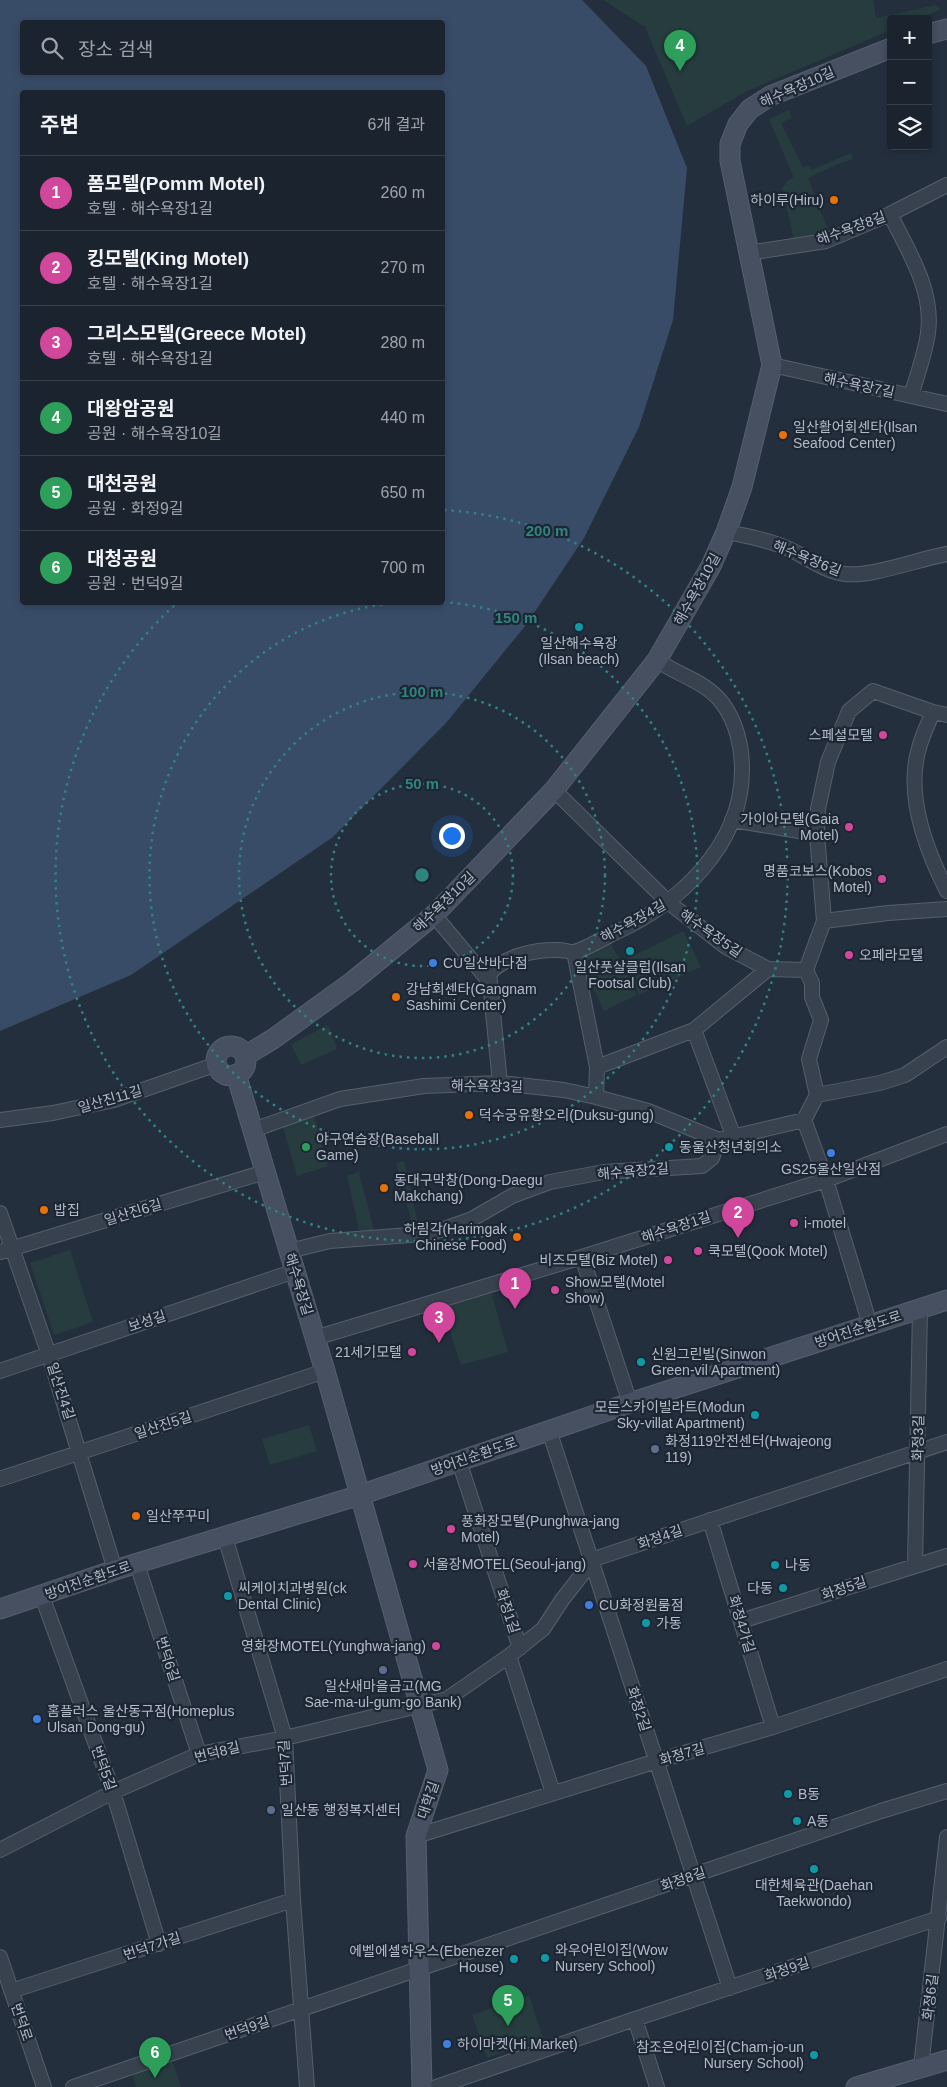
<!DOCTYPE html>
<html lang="ko">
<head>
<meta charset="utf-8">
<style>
	body { margin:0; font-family:Helvetica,"Noto Sans KR",sans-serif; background:#242b36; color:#f1f3f6 }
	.controls { position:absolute; right:15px; top:15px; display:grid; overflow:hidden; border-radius:5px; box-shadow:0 2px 8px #0003 }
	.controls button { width:45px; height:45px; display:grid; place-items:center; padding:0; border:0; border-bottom:1px solid #39404a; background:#1b232e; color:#f1f3f6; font:25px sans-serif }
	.you { position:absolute; left:451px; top:835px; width:18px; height:18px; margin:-12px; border:4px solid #fff; border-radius:50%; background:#1a73e8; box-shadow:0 0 0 8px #1a73e833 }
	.badge { display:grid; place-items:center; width:32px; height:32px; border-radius:50%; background:#1a73e8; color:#fff; font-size:16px; font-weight:700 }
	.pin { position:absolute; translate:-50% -41px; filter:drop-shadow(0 1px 2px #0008) }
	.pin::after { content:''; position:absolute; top:26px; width:18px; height:15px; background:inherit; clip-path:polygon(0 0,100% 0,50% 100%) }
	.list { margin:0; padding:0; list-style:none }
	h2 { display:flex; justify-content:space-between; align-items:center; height:65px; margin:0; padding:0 20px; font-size:21px }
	h2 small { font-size:16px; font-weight:400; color:#a0a4aa }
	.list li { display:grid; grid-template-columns:32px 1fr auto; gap:15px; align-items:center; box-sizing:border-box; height:75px; padding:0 20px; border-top:1px solid #39404a }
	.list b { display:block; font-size:19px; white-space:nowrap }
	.list p { margin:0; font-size:16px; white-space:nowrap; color:#a0a4aa }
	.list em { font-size:16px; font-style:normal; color:#a0a4aa }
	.icon { flex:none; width:28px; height:28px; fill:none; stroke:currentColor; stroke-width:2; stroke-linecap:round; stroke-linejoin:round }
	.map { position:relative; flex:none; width:947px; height:2087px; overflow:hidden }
	.search { position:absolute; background:#1b232e; box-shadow:0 2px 8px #0003; left:20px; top:20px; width:425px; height:55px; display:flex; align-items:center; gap:12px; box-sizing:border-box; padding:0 18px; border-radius:5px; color:#a0a4aa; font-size:19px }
	.panel { position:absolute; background:#1b232e; box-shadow:0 2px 8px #0003; left:20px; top:90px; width:425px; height:515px; border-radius:5px }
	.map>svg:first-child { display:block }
</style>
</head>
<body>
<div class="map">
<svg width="947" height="2087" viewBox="0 0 947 2087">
	<rect width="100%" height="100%" fill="#242f3e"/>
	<path fill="#263c3f" d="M603 0H873L876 18 936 5 940 10 918 19H891V30L747 91 687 126 645 27Z
		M789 110 791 118 781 123 803 167 809 165 811 170 851 153 853 159 836 165 808 178 830 235 794 240 782 188 787 181 794 178 769 119Z
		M683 931 701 967 639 995 623 961Z
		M610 941 637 995 604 1011 580 960 581 956Z
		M328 1025 337 1049 301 1065 291 1044Z
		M314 1116 328 1166 297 1176 283 1127Z
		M404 1161 419 1228H413L396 1163Z
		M359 1172 374 1231 359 1230 347 1176Z
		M438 1236 441 1245 422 1252 417 1239Z
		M70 1250 93 1322 54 1335 30 1263Z
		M491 1291 508 1352 461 1365 441 1305Z
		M309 1425 317 1451 270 1465 262 1439Z
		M529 1995 543 2038 487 2058 472 2015Z
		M171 2057 181 2087H136L130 2069Z"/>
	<path fill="#394c67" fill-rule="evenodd" d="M0 0H582L646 66 687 168 673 320 639 427 584 538 526 625 446 723 333 837 131 975 0 1031ZM22 22H442V72H22ZM22 92H442V602H22Z"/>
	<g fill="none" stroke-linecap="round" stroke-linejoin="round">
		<g stroke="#565f6c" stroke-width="16">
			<path id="street" d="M890 214C908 251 934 290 928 333 925 354 917 376 911 396
				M748 253 826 241 890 214 947 185
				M772 365 947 404
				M726 532C747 536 769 540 789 549 808 558 824 571 845 574 871 577 919 559 947 554
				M933 712C928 724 922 736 919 748 905 795 926 850 947 891
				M554 790 668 902 726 947 768 969 806 970
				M732 820 817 834
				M434 915 490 982 500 1083
				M824 921 888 913 947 909
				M574 952 597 1067 596 1097
				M806 970 824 921 817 834 818 809 828 762 849 711 873 691 933 712 947 715
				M806 970 812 983V997L821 1020 809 1059 817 1095
				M490 982 489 974C505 956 535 949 559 950 564 950 569 952 574 952 584 950 602 939 612 934 678 905 743 846 742 768 742 746 736 722 723 704 706 681 679 676 657 660
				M694 1030 733 1135
				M597 1067 694 1030 768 969
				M817 1095 880 1083 905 1075 947 1047
				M0 1120 53 1113 114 1100 217 1064
				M804 1120 826 1180 870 1325
				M253 1130 340 1099 424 1086 500 1083 564 1090 596 1097 648 1111 719 1140
				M0 1213 49 1355 115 1570
				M289 1251 330 1241 410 1235 441 1230 472 1219 512 1196 550 1182 604 1172 702 1166 712 1158 719 1140 804 1120 817 1095
				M0 1252 265 1172
				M582 1257 630 1403
				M315 1338 582 1257 826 1180 947 1134
				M0 1371 295 1271
				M549 1430 730 1988
				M459 1461 520 1648
				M0 1479 325 1371
				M710 1520 773 1727
				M225 1537 285 1738 293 1900 307 2087
				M137 1564 199 1754
				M915 1566 920 1309
				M42 1596 113 1792 159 1944
				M741 1621 947 1556
				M509 1656 553 1793
				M416 1836 657 1761 773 1727 947 1669
				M0 1850 113 1792 199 1754 285 1738 447 1699 509 1656 543 1629 562 1600 594 1559 947 1442
				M0 1957 44 2087
				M11 1991 293 1900
				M635 2019 657 2087
				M921 2067 947 1837
				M73 2087 881 1811 947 1791
				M436 2087 635 2019 939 1918"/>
		</g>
		<g stroke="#565f6c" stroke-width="21">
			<path id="secondary" d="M928 34 947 29
				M216 1061a15 15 0 1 1 30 0a15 15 0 1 1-30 0Z
				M245 1056 273 1039 352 982 434 915 554 790 657 660 711 566 726 532 742 487 772 365 730 161V144L738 124 750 109 770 96 891 48
				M236 1074 325 1371 438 1770 416 1836 422 2087
				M0 1609 115 1570 360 1495 630 1403 947 1300
				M856 2087 947 2060"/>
		</g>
		<use href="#street" stroke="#38414e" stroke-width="14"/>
		<use href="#secondary" stroke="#465061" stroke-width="19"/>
	</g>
	<g fill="none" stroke="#308480" stroke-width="2.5" stroke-dasharray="2.5 5">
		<circle cx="422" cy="875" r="91"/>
		<circle cx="422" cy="875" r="183"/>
		<path d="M443 602A274 274 0 1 1 393 603"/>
		<path d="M444 510A366 366 0 1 1 177 603"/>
	</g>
	<g fill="#e8710a" stroke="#1d2633" stroke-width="2">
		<circle cx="834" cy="200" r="5"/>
		<circle cx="783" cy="435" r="5"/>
		<circle cx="396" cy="997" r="5"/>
		<circle cx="469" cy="1115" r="5"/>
		<circle cx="384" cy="1188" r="5"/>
		<circle cx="44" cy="1210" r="5"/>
		<circle cx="517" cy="1237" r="5"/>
		<circle cx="136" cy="1516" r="5"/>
	</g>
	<g fill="#0f9aa8" stroke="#1d2633" stroke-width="2">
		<circle cx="579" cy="627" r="5"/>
		<circle cx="630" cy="951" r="5"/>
		<circle cx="669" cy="1147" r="5"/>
		<circle cx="641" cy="1362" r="5"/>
		<circle cx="755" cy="1415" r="5"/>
		<circle cx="775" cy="1565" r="5"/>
		<circle cx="783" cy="1588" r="5"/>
		<circle cx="228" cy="1596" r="5"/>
		<circle cx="646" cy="1623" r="5"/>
		<circle cx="788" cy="1794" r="5"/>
		<circle cx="797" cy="1821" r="5"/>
		<circle cx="814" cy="1869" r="5"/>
		<circle cx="545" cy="1958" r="5"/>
		<circle cx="514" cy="1959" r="5"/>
		<circle cx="814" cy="2055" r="5"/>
	</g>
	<g fill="#d1479c" stroke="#1d2633" stroke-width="2">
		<circle cx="883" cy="735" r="5"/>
		<circle cx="849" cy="827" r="5"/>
		<circle cx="882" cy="879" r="5"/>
		<circle cx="849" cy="955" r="5"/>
		<circle cx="794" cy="1223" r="5"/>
		<circle cx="698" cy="1251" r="5"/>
		<circle cx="668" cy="1260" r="5"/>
		<circle cx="555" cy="1290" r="5"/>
		<circle cx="412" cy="1352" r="5"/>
		<circle cx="451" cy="1529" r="5"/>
		<circle cx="413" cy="1564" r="5"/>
		<circle cx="436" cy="1646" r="5"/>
	</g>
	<g fill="#3f7fe0" stroke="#1d2633" stroke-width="2">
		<circle cx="433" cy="963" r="5"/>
		<circle cx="831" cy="1153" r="5"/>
		<circle cx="589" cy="1605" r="5"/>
		<circle cx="37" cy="1719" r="5"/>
		<circle cx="447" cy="2044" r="5"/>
	</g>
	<circle fill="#2e9e5b" stroke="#1d2633" stroke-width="2" cx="306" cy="1147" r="5"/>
	<g fill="#5c6f8a" stroke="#1d2633" stroke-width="2">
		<circle cx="655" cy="1449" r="5"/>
		<circle cx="383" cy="1670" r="5"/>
		<circle cx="271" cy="1810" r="5"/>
	</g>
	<g text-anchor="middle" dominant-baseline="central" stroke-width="4.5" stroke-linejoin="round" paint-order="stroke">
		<g font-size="14" fill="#b4bcc9" stroke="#1d2633">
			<text transform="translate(797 87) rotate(-24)">해수욕장10길</text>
			<text transform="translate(851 228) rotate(-20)">해수욕장8길</text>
			<text transform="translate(859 385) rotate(12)">해수욕장7길</text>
			<text transform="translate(807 558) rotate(22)">해수욕장6길</text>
			<text transform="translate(697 589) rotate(-61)">해수욕장10길</text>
			<text transform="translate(444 902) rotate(-44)">해수욕장10길</text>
			<text transform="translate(633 921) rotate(-29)">해수욕장4길</text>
			<text transform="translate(711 933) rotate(35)">해수욕장5길</text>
			<text transform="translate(487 1086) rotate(1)">해수욕장3길</text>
			<text transform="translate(110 1099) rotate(-16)">일산진11길</text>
			<text transform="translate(633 1171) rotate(-5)">해수욕장2길</text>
			<text transform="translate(133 1212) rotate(-17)">일산진6길</text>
			<text transform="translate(676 1227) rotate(-18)">해수욕장1길</text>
			<text transform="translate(299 1284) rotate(73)">해수욕장길</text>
			<text transform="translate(147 1321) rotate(-19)">보성길</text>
			<text transform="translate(858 1329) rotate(-18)">방어진순환도로</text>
			<text transform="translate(61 1391) rotate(72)">일산진4길</text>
			<text transform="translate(163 1425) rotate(-18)">일산진5길</text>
			<text transform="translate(918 1438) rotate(-89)">화정3길</text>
			<text transform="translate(474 1456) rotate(-19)">방어진순환도로</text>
			<text transform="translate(660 1537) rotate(-19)">화정4길</text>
			<text transform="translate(88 1580) rotate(-19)">방어진순환도로</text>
			<text transform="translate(844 1588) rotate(-18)">화정5길</text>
			<text transform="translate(508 1611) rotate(72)">화정1길</text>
			<text transform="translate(742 1624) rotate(73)">화정4가길</text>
			<text transform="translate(168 1659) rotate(72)">번덕6길</text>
			<text transform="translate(639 1709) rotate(72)">화정2길</text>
			<text transform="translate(217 1752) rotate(-14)">번덕8길</text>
			<text transform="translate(682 1754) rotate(-16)">화정7길</text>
			<text transform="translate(285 1763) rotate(-94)">번덕7길</text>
			<text transform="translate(104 1768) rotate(70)">번덕5길</text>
			<text transform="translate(428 1800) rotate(-71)">대학길</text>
			<text transform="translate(683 1879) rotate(-19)">화정8길</text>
			<text transform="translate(152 1946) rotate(-18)">번덕7가길</text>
			<text transform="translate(787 1969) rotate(-18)">화정9길</text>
			<text transform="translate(930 1997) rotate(-83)">화정6길</text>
			<text transform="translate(22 2022) rotate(71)">번덕로</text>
			<text transform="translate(247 2028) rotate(-19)">번덕9길</text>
		</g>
		<g font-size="14" fill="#b4bcc9" stroke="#1d2633" text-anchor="start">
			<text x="824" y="200" text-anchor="end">하이루(Hiru)</text>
			<text x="793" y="427">일산활어회센타(Ilsan<tspan x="793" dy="16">Seafood Center)</tspan></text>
			<text x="579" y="643" text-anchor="middle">일산해수욕장<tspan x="579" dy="16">(Ilsan beach)</tspan></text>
			<text x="873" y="735" text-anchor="end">스페셜모텔</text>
			<text x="839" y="819" text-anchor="end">가이아모텔(Gaia<tspan x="839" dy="16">Motel)</tspan></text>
			<text x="872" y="871" text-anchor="end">명품코보스(Kobos<tspan x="872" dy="16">Motel)</tspan></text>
			<text x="859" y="955">오페라모텔</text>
			<text x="443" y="963">CU일산바다점</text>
			<text x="630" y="967" text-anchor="middle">일산풋살클럽(Ilsan<tspan x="630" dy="16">Footsal Club)</tspan></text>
			<text x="406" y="989">강남회센타(Gangnam<tspan x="406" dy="16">Sashimi Center)</tspan></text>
			<text x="479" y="1115">덕수궁유황오리(Duksu-gung)</text>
			<text x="316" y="1139">야구연습장(Baseball<tspan x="316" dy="16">Game)</tspan></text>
			<text x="679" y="1147">동울산청년회의소</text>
			<text x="831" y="1169" text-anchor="middle">GS25울산일산점</text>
			<text x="394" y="1180">동대구막창(Dong-Daegu<tspan x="394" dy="16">Makchang)</tspan></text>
			<text x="54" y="1210">밥집</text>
			<text x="804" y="1223">i-motel</text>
			<text x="507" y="1229" text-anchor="end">하림각(Harimgak<tspan x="507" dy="16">Chinese Food)</tspan></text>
			<text x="708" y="1251">쿡모텔(Qook Motel)</text>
			<text x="658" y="1260" text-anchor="end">비즈모텔(Biz Motel)</text>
			<text x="565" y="1282">Show모텔(Motel<tspan x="565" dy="16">Show)</tspan></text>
			<text x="402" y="1352" text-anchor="end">21세기모텔</text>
			<text x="651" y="1354">신원그린빌(Sinwon<tspan x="651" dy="16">Green-vil Apartment)</tspan></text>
			<text x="745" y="1407" text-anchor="end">모든스카이빌라트(Modun<tspan x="745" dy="16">Sky-villat Apartment)</tspan></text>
			<text x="665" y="1441">화정119안전센터(Hwajeong<tspan x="665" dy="16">119)</tspan></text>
			<text x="146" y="1516">일산쭈꾸미</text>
			<text x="461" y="1521">풍화장모텔(Punghwa-jang<tspan x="461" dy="16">Motel)</tspan></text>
			<text x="423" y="1564">서울장MOTEL(Seoul-jang)</text>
			<text x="785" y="1565">나동</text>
			<text x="238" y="1588">씨케이치과병원(ck<tspan x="238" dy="16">Dental Clinic)</tspan></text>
			<text x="773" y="1588" text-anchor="end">다동</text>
			<text x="599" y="1605">CU화정원룸점</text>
			<text x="656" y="1623">가동</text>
			<text x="426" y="1646" text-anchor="end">영화장MOTEL(Yunghwa-jang)</text>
			<text x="383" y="1686" text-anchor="middle">일산새마을금고(MG<tspan x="383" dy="16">Sae-ma-ul-gum-go Bank)</tspan></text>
			<text x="47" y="1711">홈플러스 울산동구점(Homeplus<tspan x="47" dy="16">Ulsan Dong-gu)</tspan></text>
			<text x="798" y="1794">B동</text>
			<text x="281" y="1810">일산동 행정복지센터</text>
			<text x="807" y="1821">A동</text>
			<text x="814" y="1885" text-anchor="middle">대한체육관(Daehan<tspan x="814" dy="16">Taekwondo)</tspan></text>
			<text x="555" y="1950">와우어린이집(Wow<tspan x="555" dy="16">Nursery School)</tspan></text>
			<text x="504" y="1951" text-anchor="end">에벨에셀하우스(Ebenezer<tspan x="504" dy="16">House)</tspan></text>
			<text x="457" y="2044">하이마켓(Hi Market)</text>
			<text x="804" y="2047" text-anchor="end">참조은어린이집(Cham-jo-un<tspan x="804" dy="16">Nursery School)</tspan></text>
		</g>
	</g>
	<circle cx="422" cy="875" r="8" fill="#308480" stroke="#1d2633" stroke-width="2.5"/>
	<g font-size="15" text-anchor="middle" font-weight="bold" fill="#308480" stroke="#1d2633" stroke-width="4.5" stroke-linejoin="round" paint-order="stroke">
		<text x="547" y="536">200 m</text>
		<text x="516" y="623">150 m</text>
		<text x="422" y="697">100 m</text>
		<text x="422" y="789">50 m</text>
	</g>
</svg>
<div class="controls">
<button>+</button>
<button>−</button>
<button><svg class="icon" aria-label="layers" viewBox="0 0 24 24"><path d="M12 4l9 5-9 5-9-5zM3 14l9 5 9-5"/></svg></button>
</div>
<div class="you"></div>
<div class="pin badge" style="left:515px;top:1309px;background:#d1479c">1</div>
<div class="pin badge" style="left:738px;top:1238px;background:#d1479c">2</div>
<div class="pin badge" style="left:439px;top:1343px;background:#d1479c">3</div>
<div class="pin badge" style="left:680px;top:71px;background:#2e9e5b">4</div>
<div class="pin badge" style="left:508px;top:2026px;background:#2e9e5b">5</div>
<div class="pin badge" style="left:155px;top:2078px;background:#2e9e5b">6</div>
<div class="search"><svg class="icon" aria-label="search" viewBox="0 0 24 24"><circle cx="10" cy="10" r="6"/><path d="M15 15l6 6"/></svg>장소 검색</div>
<section class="panel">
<h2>주변<small>6개 결과</small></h2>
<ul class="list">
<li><span class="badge" style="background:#d1479c">1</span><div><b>폼모텔(Pomm Motel)</b><p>호텔 · 해수욕장1길</p></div><em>260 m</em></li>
<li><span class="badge" style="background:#d1479c">2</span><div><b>킹모텔(King Motel)</b><p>호텔 · 해수욕장1길</p></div><em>270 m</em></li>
<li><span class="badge" style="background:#d1479c">3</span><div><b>그리스모텔(Greece Motel)</b><p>호텔 · 해수욕장1길</p></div><em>280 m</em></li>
<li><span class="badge" style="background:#2e9e5b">4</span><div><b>대왕암공원</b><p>공원 · 해수욕장10길</p></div><em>440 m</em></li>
<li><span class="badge" style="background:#2e9e5b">5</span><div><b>대천공원</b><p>공원 · 화정9길</p></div><em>650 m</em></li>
<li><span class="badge" style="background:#2e9e5b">6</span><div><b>대청공원</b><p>공원 · 번덕9길</p></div><em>700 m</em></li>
</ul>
</section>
</div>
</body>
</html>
